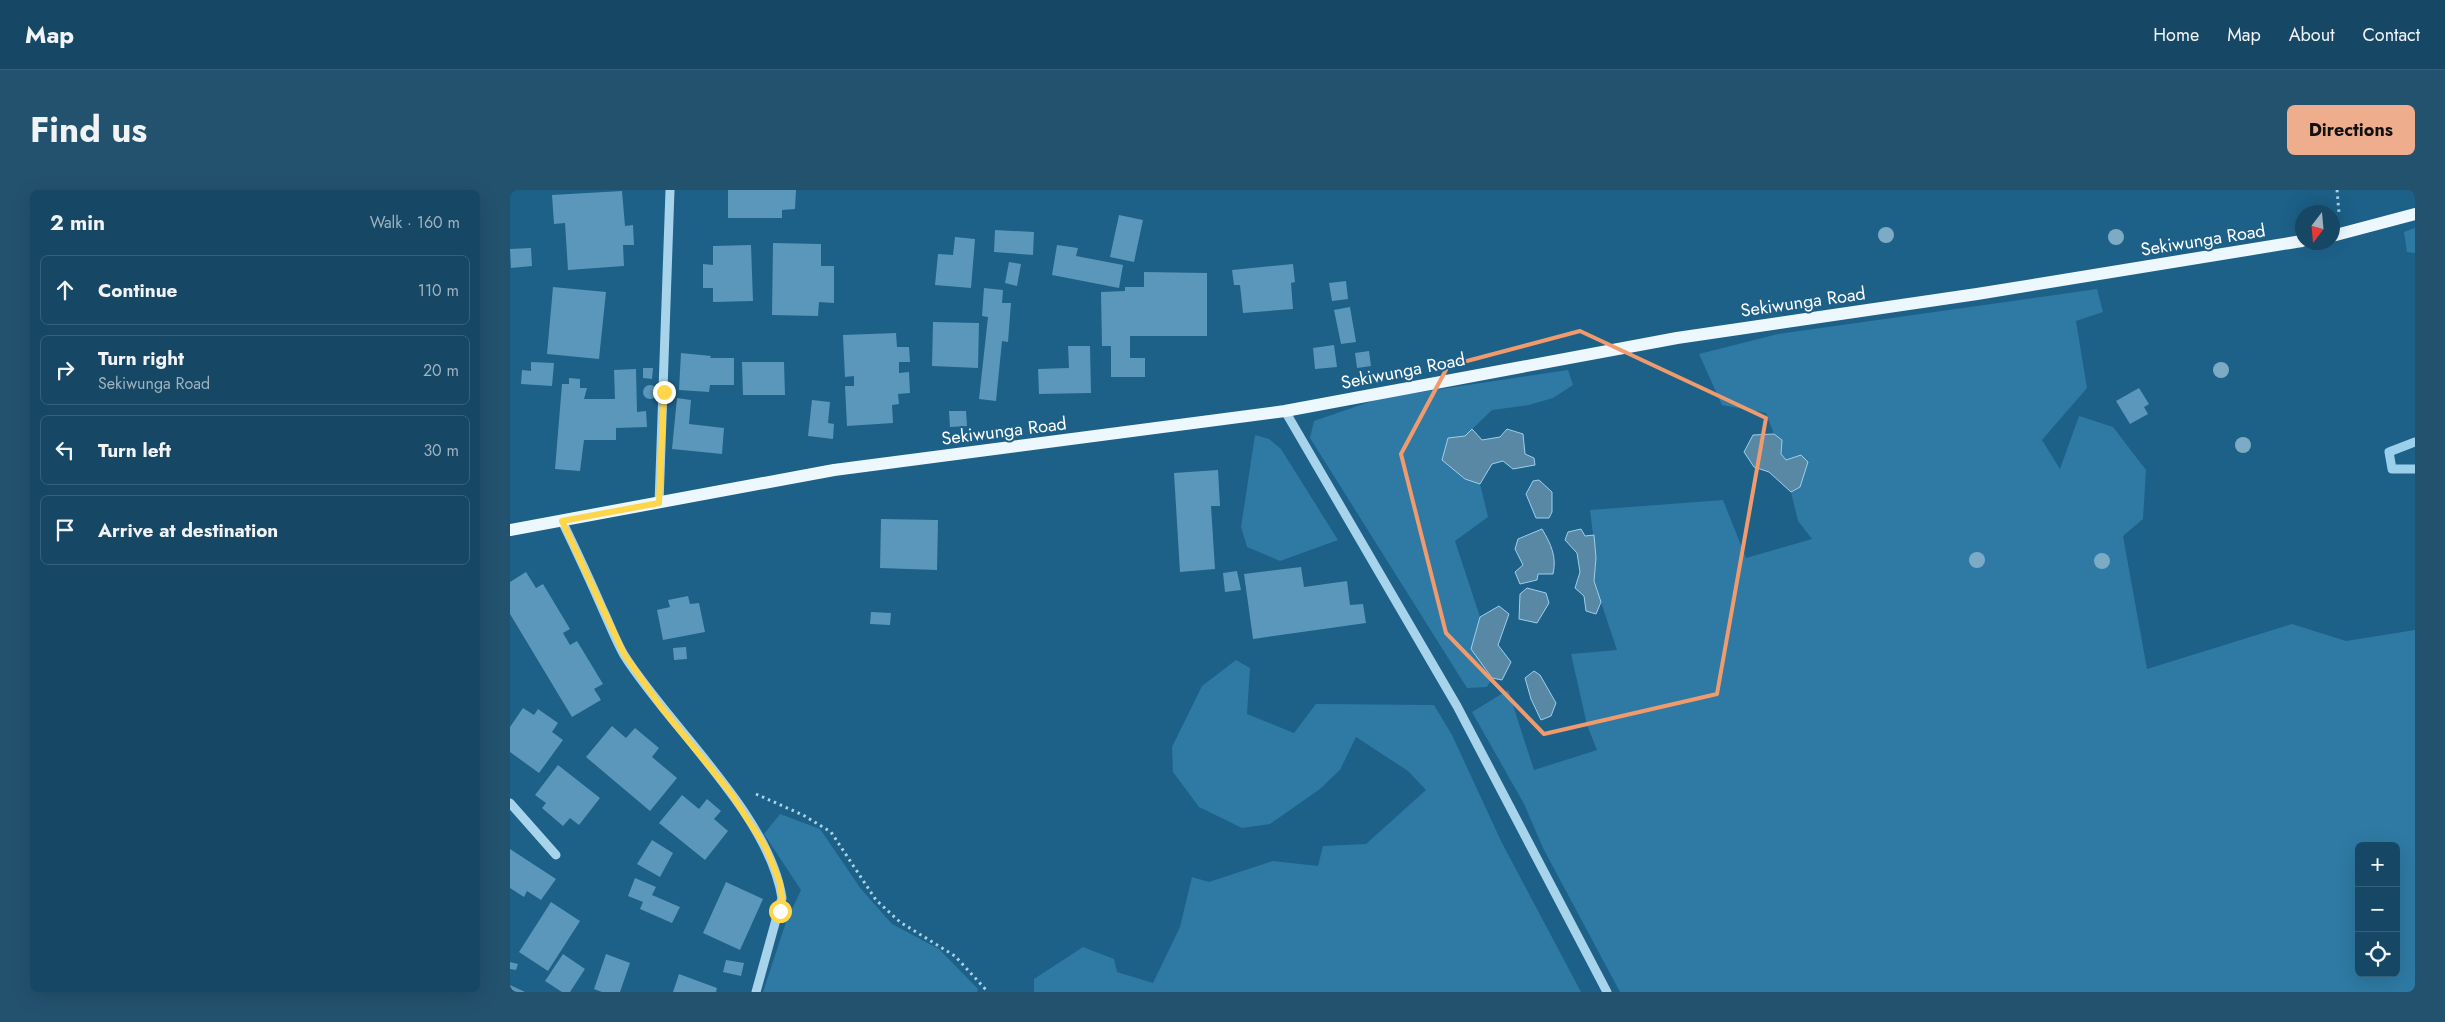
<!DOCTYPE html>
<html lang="en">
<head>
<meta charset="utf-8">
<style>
	body { margin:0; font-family:Jost,sans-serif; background:#23526f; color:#f1f3f6 }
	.controls { position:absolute; right:15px; bottom:15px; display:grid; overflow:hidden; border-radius:8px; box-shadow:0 5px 20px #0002 }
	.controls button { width:45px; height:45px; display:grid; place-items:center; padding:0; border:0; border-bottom:1px solid #35607a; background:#164866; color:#f1f3f6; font:25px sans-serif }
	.compass { position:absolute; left:1785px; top:15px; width:45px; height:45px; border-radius:50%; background:#164866; box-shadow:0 5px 20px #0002; rotate:196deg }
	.stop { position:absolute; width:15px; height:15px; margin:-11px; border:4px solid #ffd54a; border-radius:50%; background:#fff }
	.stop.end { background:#ffd54a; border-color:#fff; box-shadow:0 1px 5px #0008 }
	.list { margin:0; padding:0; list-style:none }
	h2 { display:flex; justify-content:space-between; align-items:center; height:65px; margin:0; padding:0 20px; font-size:21px }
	h2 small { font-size:16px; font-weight:400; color:#9eb2bf }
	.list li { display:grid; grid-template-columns:32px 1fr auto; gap:15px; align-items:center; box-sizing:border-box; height:70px; margin:0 10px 10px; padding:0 10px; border:1px solid #35607a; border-radius:8px }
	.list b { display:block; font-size:19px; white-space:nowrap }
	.list p { margin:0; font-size:16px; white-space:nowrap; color:#9eb2bf }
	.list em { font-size:16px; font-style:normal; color:#9eb2bf }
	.icon { flex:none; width:28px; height:28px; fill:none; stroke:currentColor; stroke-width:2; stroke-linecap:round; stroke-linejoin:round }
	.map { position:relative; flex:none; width:1905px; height:802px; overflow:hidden; border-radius:8px }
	header { display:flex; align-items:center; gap:30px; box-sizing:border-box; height:70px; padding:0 25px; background:#164866; border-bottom:1px solid #35607a }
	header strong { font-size:24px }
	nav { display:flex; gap:28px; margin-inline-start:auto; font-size:18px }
	.intro { display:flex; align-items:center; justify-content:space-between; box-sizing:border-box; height:120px; padding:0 30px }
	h1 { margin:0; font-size:35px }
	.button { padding:12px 22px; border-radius:8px; background:#eead8d; color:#111; font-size:18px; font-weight:700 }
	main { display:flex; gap:30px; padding:0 30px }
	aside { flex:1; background:#164866; border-radius:8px; box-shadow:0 5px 20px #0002 }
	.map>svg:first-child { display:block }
</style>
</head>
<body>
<header>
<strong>Map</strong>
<nav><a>Home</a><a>Map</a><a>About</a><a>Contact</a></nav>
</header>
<div class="intro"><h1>Find us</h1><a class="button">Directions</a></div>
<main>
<aside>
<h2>2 min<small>Walk · 160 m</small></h2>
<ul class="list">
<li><svg class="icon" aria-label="ahead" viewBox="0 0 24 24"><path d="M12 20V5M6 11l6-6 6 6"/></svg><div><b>Continue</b></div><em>110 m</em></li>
<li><svg class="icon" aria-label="right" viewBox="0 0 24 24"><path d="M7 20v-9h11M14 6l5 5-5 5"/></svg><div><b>Turn right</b><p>Sekiwunga Road</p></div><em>20 m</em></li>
<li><svg class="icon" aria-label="left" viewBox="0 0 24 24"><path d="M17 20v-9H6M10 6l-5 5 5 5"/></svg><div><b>Turn left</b></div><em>30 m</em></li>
<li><svg class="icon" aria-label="arrive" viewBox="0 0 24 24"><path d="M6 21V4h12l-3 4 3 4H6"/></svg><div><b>Arrive at destination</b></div></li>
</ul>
</aside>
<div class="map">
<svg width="1905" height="802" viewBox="0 0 1905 802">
	<rect width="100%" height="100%" fill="#1d6088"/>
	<path fill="#2e7aa4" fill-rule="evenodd" d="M1905 38V63L1897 62 1894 42Z
		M1587 99 1593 122 1566 131 1577 198 1532 250 1550 279 1569 226 1603 237 1636 280 1633 329 1613 346 1637 479 1782 434 1836 451 1905 440V802H1110L1033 658 1014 614 962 522 998 500 1024 580 1087 560 1077 535 1061 464 1107 460 1084 391 1086 368 1080 320 1213 310 1236 368 1302 349 1288 331 1281 302 1290 297 1291 265 1276 270 1271 264 1272 250 1264 244 1256 223 1212 215 1189 164 1268 144ZM1849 656H1886V783H1849Z
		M1058 180 1063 195 1043 208 1019 215 982 220 955 246V289L970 294 978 327 945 351 970 427 962 459 982 488 977 497 957 498 800 248 804 231 871 208Z
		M745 245 759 249 771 259 828 350 770 371 737 357 731 337Z
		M726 470 740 478 737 524 784 543 806 514 924 515 942 545 992 653 1071 802H524V789L573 757 604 769 607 782 643 793 670 737 682 687 699 692 763 671 808 676 813 656 856 654 916 600 898 581 846 547 830 580 810 599 760 634 732 638 689 617 663 582 662 557 692 496Z
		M270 624 310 639 351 699 382 734 429 759 468 799 467 802H253L276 732 291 700 254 644Z"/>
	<path fill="#5988a4" stroke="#9bd0ed" d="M962 239 972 250 990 247 997 239 1013 244 1015 264 1024 268 1025 275 1003 279 993 271 982 274 970 294 955 289 932 270 938 248 955 246Z
		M1264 244 1272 250 1271 264 1276 270 1291 265 1298 272 1290 297 1281 302 1259 282 1244 277 1234 262 1243 245Z
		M1029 290 1042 302V322L1039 328H1026L1016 304 1023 291Z
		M1032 339C1041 354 1047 367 1043 384H1028L1027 390 1010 394 1005 382 1013 375 1005 359 1008 349Z
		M1071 339 1075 346 1084 345 1086 368 1084 391 1091 412 1086 424 1076 421 1074 406 1065 398 1070 382 1067 363 1055 350 1058 342Z
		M1017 398 1036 403 1039 413 1027 433 1009 429 1010 404Z
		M989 416 999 424 988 455 1001 472 992 490 982 488 961 459 970 427Z
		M1024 481 1030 485 1046 513 1041 526 1031 530 1021 509 1015 488Z"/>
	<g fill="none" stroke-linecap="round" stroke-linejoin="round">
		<path stroke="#9bd0ed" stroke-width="9" d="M1905 252 1879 262 1882 279H1905"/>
	</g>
	<path fill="#5b97ba" d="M218 0H286L285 19 272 20V28H218Z
		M112 1 115 36 123 35 124 55H113L114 76 58 80 55 33 44 34 42 5Z
		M609 25 633 30 624 72 600 67Z
		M485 40 524 42 523 65 484 62Z
		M445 47 465 49 461 98 425 95 428 64 443 65Z
		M263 53 311 54V76H324V113L309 112 308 126 262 125Z
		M241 55 243 111 203 112V98H193V74L203 75V56Z
		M547 55 568 58 566 66 613 75 609 98 542 85Z
		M21 58 22 76 1 78 0 59Z
		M499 72 511 74 507 96 495 93Z
		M783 74 785 92 781 93 783 119 733 123 730 95H724L722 80Z
		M634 82 697 83V146H620V168H635V187H601V156H592L591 102 615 101V97H634Z
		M836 91 838 109 822 111 819 93Z
		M43 97 96 102 89 169 37 164Z
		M474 98 493 100 492 113H501L498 152 492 151 486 211 469 209 478 127 472 126Z
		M840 117 846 152 831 154 824 120Z
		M423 132 469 133 468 178 422 176Z
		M386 143 387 157H399L400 172H389V183L399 182 400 203 388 204 389 214 382 215 383 233 337 236 335 196H344V186L335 187 333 145Z
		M824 155 827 177 805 179 803 158Z
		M558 156H580L581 203 529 204 528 179 559 178Z
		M859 161 861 176 847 178 845 163Z
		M171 163 201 166 200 168H224V195H200L199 202 169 200Z
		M21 172 44 173 42 196 11 194 12 180 21 181Z
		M232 172H274L275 205H233Z
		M133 178H143L142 189 133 188Z
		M126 179 127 222 136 221 137 237 106 238V250H74L70 281 45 279 52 194H59V188L70 189V198H77L74 209H105L104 180Z
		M133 202a7 7 0 1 1 14 0a7 7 0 1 1-14 0Z
		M1629 198 1639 214 1634 217 1638 224 1620 234 1606 211Z
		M167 208 181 210 179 234 214 238 212 264 162 259Z
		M302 210 320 212 318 233 324 234 323 249 298 246Z
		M439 221H456L457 236 440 237Z
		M708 280 710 316H701L705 379 670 382 664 283Z
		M371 329 428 330 427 380 370 378Z
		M791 377 794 397 837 391 840 415 853 414 856 433 743 449 734 384Z
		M727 381 731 400 715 402 713 383Z
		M16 382 26 398 33 394 60 439 53 443 60 455 67 451 93 494 84 499 91 510 62 527 0 424V392Z
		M178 406 180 414 189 413 195 442 153 450 147 420 160 417 158 410Z
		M361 422 381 423 380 435 360 434Z
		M176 457 177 469 164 470 163 458Z
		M13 518 24 525 28 519 48 533 42 542 53 550 29 583 0 562V537Z
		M102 536 116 548 125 538 149 558 142 567 167 588 140 621 76 567Z
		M48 575 90 608 69 635 60 628 53 636 32 618 36 613 25 605Z
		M172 605 189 619 197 609 211 621 204 629 218 641 195 670 149 633Z
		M142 650 163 663 150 687 127 674Z
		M0 659 46 689 31 710 17 701 14 707 0 698Z
		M125 688 146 697 142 705 170 717 162 733 130 719 133 712 118 706Z
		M216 692 253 709 230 760 193 743Z
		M41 712 70 731 38 781 9 762Z
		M53 764 75 779 60 802H52L35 791Z
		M96 764 120 773 110 802H92L84 799Z
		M216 770 234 773 231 786 213 782Z
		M0 772 8 774 6 780 0 779Z
		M169 784 207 798 206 802H163Z
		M0 795 15 802H0Z"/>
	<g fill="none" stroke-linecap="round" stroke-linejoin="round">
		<path stroke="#a7d3eb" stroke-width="3" stroke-dasharray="2.5 4" stroke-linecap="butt" d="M1827 0 1829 23
			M246 604 293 625 321 642 366 710 390 732 445 766 478 802"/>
		<path stroke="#a7d3eb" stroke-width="9" d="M775 221 947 516 1097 802
			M149 313 160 0
			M52 331C66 360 80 390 93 420 100 435 106 451 114 465 160 538 259 624 272 708L246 802
			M0 613 46 665"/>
		<path stroke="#ecf7fe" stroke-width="12" d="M1822 46 1905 24
			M0 340 324 280 775 221 1167 148 1467 104 1792 51"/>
	</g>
	<g fill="#7dabc6">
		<circle cx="1376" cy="45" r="8"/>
		<circle cx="1606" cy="47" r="8"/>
		<circle cx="1711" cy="180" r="8"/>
		<circle cx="1733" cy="255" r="8"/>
		<circle cx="1467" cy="370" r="8"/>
		<circle cx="1592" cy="371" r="8"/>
	</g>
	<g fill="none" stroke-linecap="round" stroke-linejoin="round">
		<path stroke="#ffd54a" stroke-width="6" d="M154 202 149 313 52 331 114 464 151 517 220 602 256 658 270 693 272 708 270 721"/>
	</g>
	<path fill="none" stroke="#f19b6d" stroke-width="4" stroke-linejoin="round" d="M1070 141 1256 228 1207 504 1034 544 936 443 891 264 938 176Z"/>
	<g text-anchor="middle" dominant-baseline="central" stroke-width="4" stroke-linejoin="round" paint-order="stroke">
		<g font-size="18" fill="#fff" stroke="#1d6088">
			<text transform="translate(1693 50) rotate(-9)">Sekiwunga Road</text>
			<text transform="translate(1293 112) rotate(-8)">Sekiwunga Road</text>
			<text transform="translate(893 181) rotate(-11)">Sekiwunga Road</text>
			<text transform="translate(494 241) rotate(-7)">Sekiwunga Road</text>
		</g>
	</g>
</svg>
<div class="controls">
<button>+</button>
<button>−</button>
<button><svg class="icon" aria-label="locate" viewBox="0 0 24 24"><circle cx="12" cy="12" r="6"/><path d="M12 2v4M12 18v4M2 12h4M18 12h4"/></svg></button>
</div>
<svg class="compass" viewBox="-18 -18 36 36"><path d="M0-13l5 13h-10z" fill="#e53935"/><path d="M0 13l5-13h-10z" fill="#9eb2bf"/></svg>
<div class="stop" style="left:270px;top:721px"></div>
<div class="stop end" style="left:154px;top:202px"></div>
</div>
</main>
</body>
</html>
